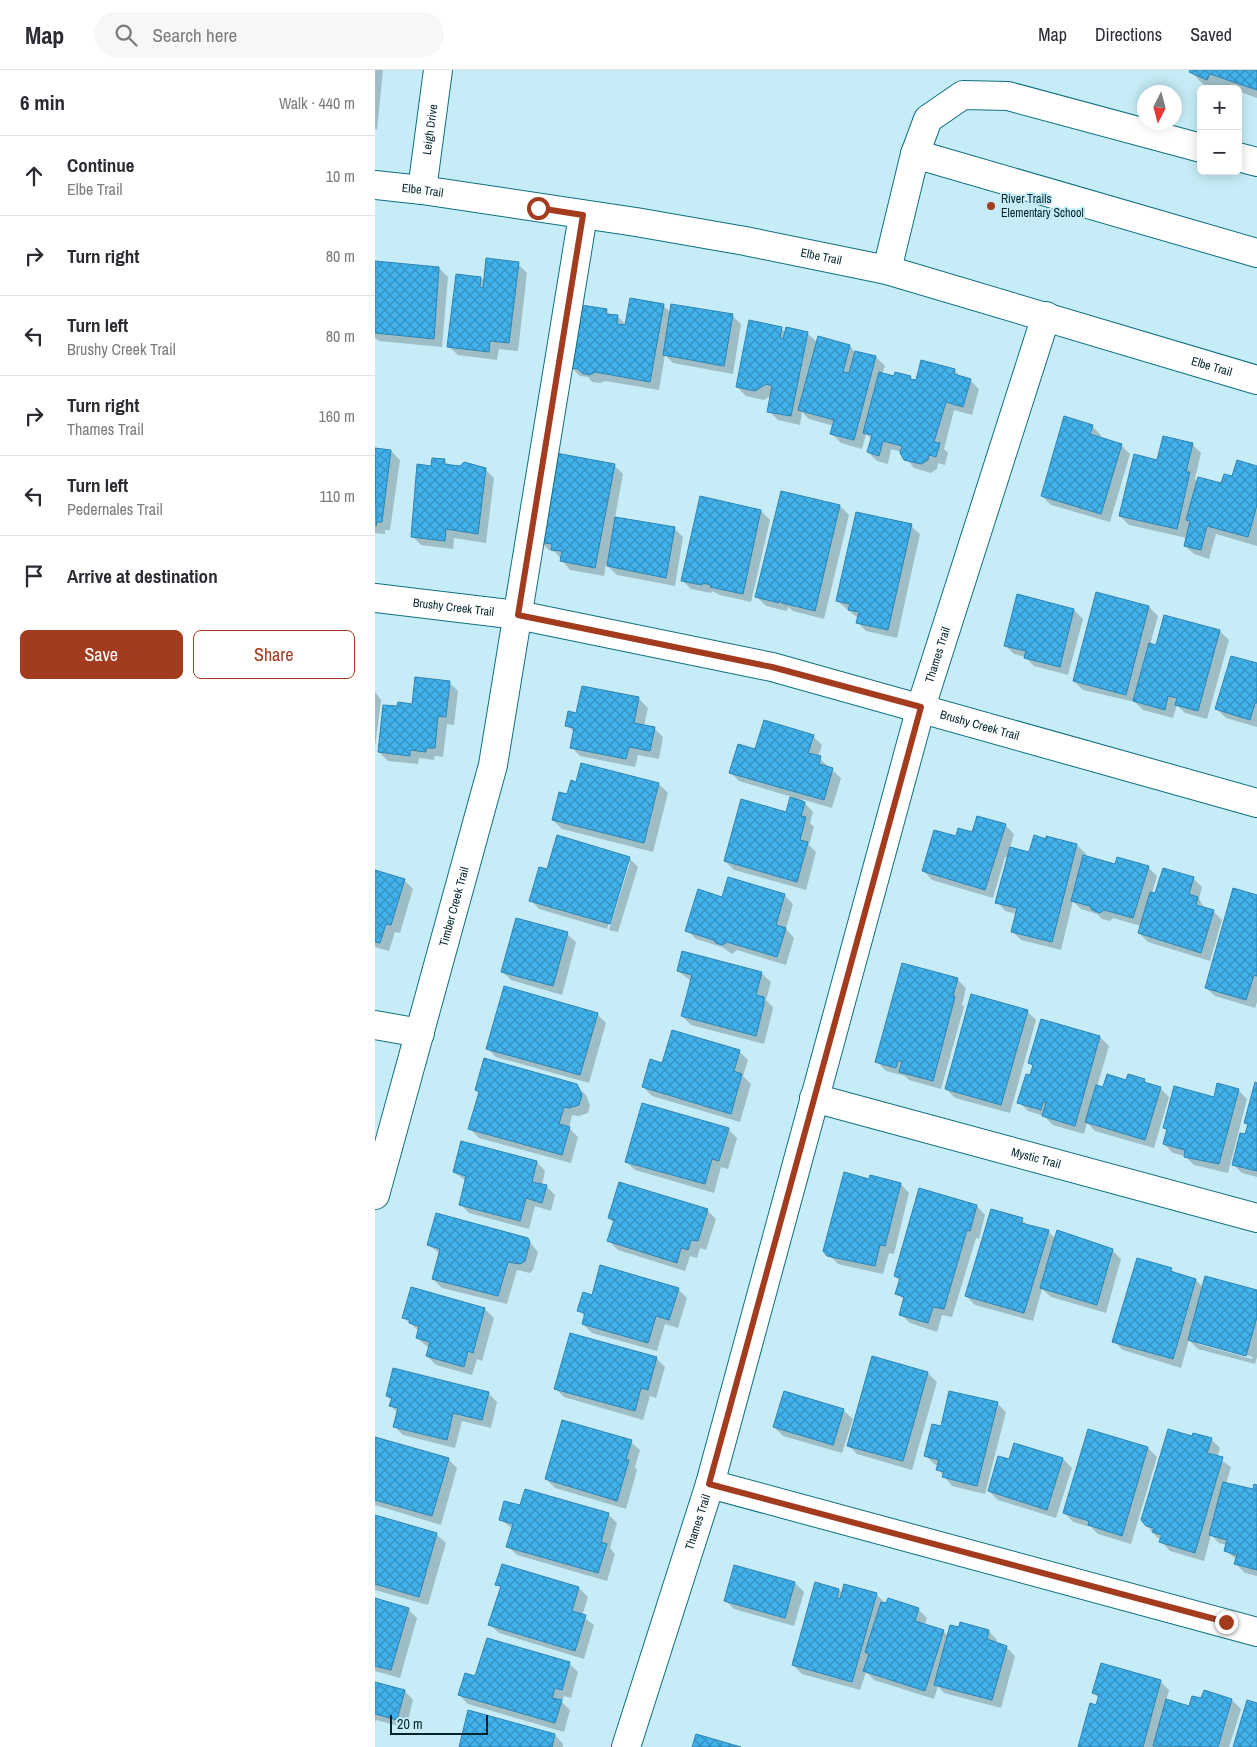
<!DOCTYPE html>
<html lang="en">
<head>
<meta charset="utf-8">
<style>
	body { margin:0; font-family:"Archivo Narrow",sans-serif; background:#f7f7f7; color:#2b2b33 }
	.controls { position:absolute; right:15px; top:15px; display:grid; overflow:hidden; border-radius:8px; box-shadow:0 2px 12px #0003 }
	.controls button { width:45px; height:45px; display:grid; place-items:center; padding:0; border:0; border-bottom:1px solid #e1e1e2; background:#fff; color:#2b2b33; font:25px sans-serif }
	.compass { position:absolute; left:762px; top:15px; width:45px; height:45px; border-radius:50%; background:#fff; box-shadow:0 2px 12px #0003; rotate:186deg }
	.scale { position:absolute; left:15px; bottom:12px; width:98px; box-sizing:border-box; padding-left:5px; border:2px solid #00242c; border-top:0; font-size:14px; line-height:18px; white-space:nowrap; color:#00242c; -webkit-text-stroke:4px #c6edf7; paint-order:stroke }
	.stop { position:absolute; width:15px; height:15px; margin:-11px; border:4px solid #a33b1f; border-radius:50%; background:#fff }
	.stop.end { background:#a33b1f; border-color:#fff; box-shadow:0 1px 5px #0008 }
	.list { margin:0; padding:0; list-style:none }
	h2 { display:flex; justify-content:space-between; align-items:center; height:65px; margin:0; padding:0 20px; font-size:21px }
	h2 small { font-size:16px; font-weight:400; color:#7c7c81 }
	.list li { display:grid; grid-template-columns:32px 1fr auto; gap:15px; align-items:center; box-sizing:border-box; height:80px; padding:0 20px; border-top:1px solid #e1e1e2 }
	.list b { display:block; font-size:19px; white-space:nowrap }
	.list p { margin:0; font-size:16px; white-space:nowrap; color:#7c7c81 }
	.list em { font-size:16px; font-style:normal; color:#7c7c81 }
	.actions { display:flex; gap:10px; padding:15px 20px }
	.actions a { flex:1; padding:11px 0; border:1px solid #a33b1f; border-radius:8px; text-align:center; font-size:18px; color:#a33b1f }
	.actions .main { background:#a33b1f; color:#fff }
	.icon { flex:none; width:28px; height:28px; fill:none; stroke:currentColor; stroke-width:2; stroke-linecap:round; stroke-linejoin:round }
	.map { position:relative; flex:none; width:882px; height:1677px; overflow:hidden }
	header { display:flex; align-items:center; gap:30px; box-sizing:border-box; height:70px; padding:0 25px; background:#fff; border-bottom:1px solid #e1e1e2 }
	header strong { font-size:24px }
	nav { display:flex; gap:28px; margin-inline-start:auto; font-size:18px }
	.search { width:350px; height:45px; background:#f7f7f7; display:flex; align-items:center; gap:12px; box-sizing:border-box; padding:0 18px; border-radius:28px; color:#7c7c81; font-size:19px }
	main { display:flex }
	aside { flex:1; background:#fff }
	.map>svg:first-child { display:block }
</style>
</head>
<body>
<header>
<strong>Map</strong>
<div class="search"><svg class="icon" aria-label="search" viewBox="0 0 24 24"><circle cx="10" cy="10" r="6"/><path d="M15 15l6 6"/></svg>Search here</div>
<nav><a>Map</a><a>Directions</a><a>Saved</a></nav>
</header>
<main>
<aside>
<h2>6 min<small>Walk · 440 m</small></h2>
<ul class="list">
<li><svg class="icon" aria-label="ahead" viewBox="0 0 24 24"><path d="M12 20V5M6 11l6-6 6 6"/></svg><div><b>Continue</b><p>Elbe Trail</p></div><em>10 m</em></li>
<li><svg class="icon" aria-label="right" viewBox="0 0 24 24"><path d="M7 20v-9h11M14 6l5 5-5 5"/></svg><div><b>Turn right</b></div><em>80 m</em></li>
<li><svg class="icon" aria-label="left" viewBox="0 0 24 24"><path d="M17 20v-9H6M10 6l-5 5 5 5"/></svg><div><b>Turn left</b><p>Brushy Creek Trail</p></div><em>80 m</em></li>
<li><svg class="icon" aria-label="right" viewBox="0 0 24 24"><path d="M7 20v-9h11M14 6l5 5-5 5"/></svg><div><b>Turn right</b><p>Thames Trail</p></div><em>160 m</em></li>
<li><svg class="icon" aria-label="left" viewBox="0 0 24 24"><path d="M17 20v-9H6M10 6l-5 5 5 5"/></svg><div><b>Turn left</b><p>Pedernales Trail</p></div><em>110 m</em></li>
<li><svg class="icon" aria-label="arrive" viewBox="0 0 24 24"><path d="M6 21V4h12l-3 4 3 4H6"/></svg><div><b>Arrive at destination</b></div></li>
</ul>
<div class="actions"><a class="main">Save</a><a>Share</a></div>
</aside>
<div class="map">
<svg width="882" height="1677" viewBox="0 0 882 1677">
	<defs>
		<pattern id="building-cross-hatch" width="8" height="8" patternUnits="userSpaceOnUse" patternTransform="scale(1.25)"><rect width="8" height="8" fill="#42b2ed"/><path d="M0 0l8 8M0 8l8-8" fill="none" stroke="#3591c0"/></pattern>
	</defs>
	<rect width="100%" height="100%" fill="#c6edf7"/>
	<path fill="#0003" fill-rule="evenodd" d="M0 0H8L2 60 0 59Z
		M817 0H882V28L863 21V19L848 16 847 19H837L829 15 816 2Z
		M143 194 152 203 143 281 124 279 122 290 83 285 74 277 106 208 110 212Z
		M64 198 73 207 67 277 4 271 0 268V200Z
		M288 235 296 243 357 245 366 254 358 304 298 293 290 285 284 320 230 311 225 313 217 312 213 307 205 306 196 297 231 240 237 246 243 247 251 255Z
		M406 258 411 263H432L443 273 444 268 475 276 480 282 501 287 510 296 507 304 520 308 535 307 540 312 579 300 586 307 595 310 604 319 597 345 579 340 569 379 573 383 570 395 563 393 562 399 556 403 539 398 526 382 516 379 513 394 502 391 493 382 497 369 491 364 487 379 466 373 457 364 459 356 434 349 427 342 425 355 403 350 394 341 397 325 389 330 371 326 362 317Z
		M717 356 726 365 725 368 746 375 755 384 735 452 676 435 667 426Z
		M817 374 826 383 820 409 823 412 847 415 882 397V476L841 464 834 489 819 484 810 476 812 468 754 455 745 446 783 391Z
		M0 380 16 381 25 390 15 460H10V464L0 463Z
		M69 390 75 396 110 399 119 408 111 473 79 468 78 479 46 475 37 466 57 397Z
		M239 395 248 404 240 448 300 459 308 467 300 516 242 505 231 494 229 506 195 500 180 482 174 480 165 471Z
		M407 422 465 436 474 445 449 549 418 541 413 537 412 541 391 536 382 527Z
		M386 441 395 450 376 532 345 525 337 521 336 523 316 519 307 510Z
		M536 456 545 464 522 568 491 561 482 552 483 548 462 531Z
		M774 537 783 546 775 575 782 576 845 561 854 570 832 649 810 643 802 635 798 648 768 640 760 632 708 620 699 611Z
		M699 540 708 549 693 605 659 596 650 587 639 584 630 575Z
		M882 595V657L851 648 842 639Z
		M74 612 83 621 79 655 72 654 68 687 60 686 59 690 44 688 43 694 13 691 4 682 23 638 38 635Z
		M208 617 264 629 273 638 269 656 279 658 288 667 284 689 263 685 260 697 205 686 196 677 199 662 192 655 202 645Z
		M0 622 6 630 0 677Z
		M438 666 447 675 443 687 466 708 457 738 426 729 438 742 435 753 439 757 434 775 441 782 431 820 359 800 350 791 412 744 417 727 364 711 355 702 381 680Z
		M202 713 284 714 293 723 278 782 187 759 178 750Z
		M630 755 639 764 635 778 655 783 702 775 711 784 710 787 741 796 773 797 782 806 777 823 781 824 818 808 827 817 824 829 830 839 838 841 847 850 835 891 773 872 764 863 766 856 738 848 735 851 727 849 722 844 706 839 698 831 686 880 646 870 637 861 642 844 630 841 622 832 633 787H630L618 828 557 810 549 801 582 767Z
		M254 788 263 797 243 862 234 860 255 792H252L232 859 164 839 156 830 173 801Z
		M0 801 29 810 38 819 25 863 20 862 14 881 0 877Z
		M409 825 418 834 411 859 419 868 411 895 362 880 357 884 347 877 321 869 312 860 348 828Z
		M882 827V932L880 938 840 926 831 918Z
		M192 864 201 872 187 925 136 910 127 901Z
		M308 883 387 904 396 912 391 930 398 937 397 943 389 974 316 955 307 946 316 911 303 901Z
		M582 909 591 918 587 935 589 937 566 1019 534 1010 530 1006 511 1001 502 992Z
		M652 941 661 950 635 1043 580 1028 571 1019Z
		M222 944 231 953 214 1013 121 987 112 978Z
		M667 951 725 967 734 976 722 1017 729 1019 752 1012 769 1010 774 1015 785 1018 794 1027 779 1078 720 1061 712 1053 709 1064 678 1055 669 1046 653 1041 644 1032 659 997 655 993Z
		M364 981 373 990 368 1006 376 1014 365 1052 277 1026 268 1017 288 994Z
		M882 1014V1107L867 1103 858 1094 871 1066 874 1056 870 1052Z
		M202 1016 211 1025 215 1035 213 1043 204 1046 197 1045 194 1058 203 1067 196 1093 104 1068 95 1059 105 1023 102 1020Z
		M863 1020 872 1029 853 1103 819 1095 810 1086 798 1083 789 1074 793 1062 789 1058 840 1028Z
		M353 1059 362 1068 353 1099 346 1097 339 1123 260 1100 251 1092Z
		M162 1092 170 1101 167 1115 171 1116 180 1125 176 1141 160 1136 154 1159 94 1143 85 1134 91 1111 79 1102Z
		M494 1110 526 1114 534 1123 519 1184 514 1183 508 1204 463 1194 449 1180Z
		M602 1136 610 1145 604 1169 601 1168 577 1247 567 1245 562 1262 535 1253 526 1245 530 1231 522 1223 525 1211 520 1206Z
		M332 1140 341 1149 331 1180 325 1178 322 1188 315 1186 310 1201 243 1180 234 1171 239 1153 234 1148Z
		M647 1150 654 1156 673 1161 681 1169 683 1162 725 1174 737 1180 746 1189 731 1243 676 1227 667 1219 658 1251 600 1235 591 1226Z
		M152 1169 163 1182 158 1200 155 1203 142 1200 132 1234 67 1218 58 1209 65 1184 54 1175Z
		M796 1199 801 1204 821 1210 828 1217 882 1222V1287L880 1294 823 1279 814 1270 806 1298 748 1280 739 1271ZM823 1272 878 1287 877 1289 823 1274Z
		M37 1219 110 1239 119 1248 107 1291 102 1289 97 1305 61 1295 52 1286 54 1278 42 1268 44 1261 28 1247Z
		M303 1219 312 1228 303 1258 290 1254 282 1281 217 1263 208 1254 210 1247 204 1240 218 1226Z
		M497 1287 553 1303 562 1312 537 1400 482 1384 473 1375Z
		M281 1288 290 1297 281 1328 275 1326 268 1350 189 1327 180 1318Z
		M113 1323 122 1332 116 1358 87 1351 80 1378 28 1365 19 1356 23 1343 16 1336 17 1331 12 1326Z
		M409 1323 469 1341 478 1349 467 1383 408 1366 399 1357Z
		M622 1333 631 1342 610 1424 577 1416 563 1399 564 1396 559 1394 551 1386 567 1358Z
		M818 1368 836 1369 845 1378 842 1387 856 1397 851 1414 879 1421 882 1416V1506L870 1503 861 1494 862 1490 851 1481 852 1475 844 1473 836 1465 829 1491 795 1481 771 1455Z
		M0 1372 73 1389 82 1398 66 1455 0 1435Z
		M256 1372 265 1380 260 1397 262 1400 251 1439 180 1418 171 1409Z
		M773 1378 782 1387 756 1474 723 1464 716 1457 698 1452 690 1443Z
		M688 1389 697 1398 681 1448 623 1430 614 1421 635 1391Z
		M146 1437 233 1444 242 1453 235 1478 240 1484 232 1511 142 1485 133 1476 138 1459 125 1449Z
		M0 1447 62 1465 71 1473 53 1535 0 1520Z
		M360 1496 420 1513 429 1522 419 1556 359 1539 350 1530Z
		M122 1514 204 1518 213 1527 207 1546 219 1555 209 1589 124 1563 115 1555 127 1519Z
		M464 1520 468 1524H501L510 1533 543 1539 552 1548 550 1555 568 1561 573 1566 614 1561 622 1570 621 1575 631 1577 640 1586 626 1638 569 1623 563 1616 559 1629 499 1610 491 1602 485 1620 427 1604 418 1595Z
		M0 1530 33 1539 42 1548 25 1608 0 1601Z
		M194 1593 203 1602 196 1628 189 1626 187 1632 195 1640 189 1662 93 1634 84 1625 101 1607Z
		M785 1611 794 1620 791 1631 815 1637 827 1630H857L866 1639 854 1677H704L724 1628 718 1623Z
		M0 1613 30 1621 38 1630 31 1658 1 1650 0 1654Z
		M180 1665 188 1674V1677H84Z"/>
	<path fill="url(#building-cross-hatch)" stroke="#2e85b2" d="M815 0H882V20L835 4 832 10 814 2Z
		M111 188 144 192 134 273 115 271 114 282 72 277 81 204 106 207 105 217 108 218Z
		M0 191 64 197 59 269 0 263Z
		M255 228 289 234 275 312 220 302 215 305 207 303 203 299 195 298 206 235 232 239 231 244 243 245 242 254 250 255Z
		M296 234 358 244 349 296 288 285Z
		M374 250 407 257 405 268 408 269 411 257 433 262 416 346 392 342 397 316 391 314 380 321 361 317Z
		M443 266 475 275 468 302 474 303 480 281 501 286 479 370 455 364 459 350 423 340Z
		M546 290 580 299 579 304 596 309 588 337 571 332 559 372 565 373 561 387 554 385 553 390 546 394 529 390 525 383 527 376 508 371 504 386 492 382 497 365 488 363 504 302 519 306 520 302 536 306 535 309 541 310Z
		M689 346 718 355 715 364 747 374 726 444 666 426Z
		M788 366 818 373 811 402H815L802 459 744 446 759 384 782 390Z
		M0 378 16 380 7 452H2L1 456Z
		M181 383 240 394 220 498 185 491 187 481 176 480 177 474 163 472Z
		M57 388 70 389 69 394 85 396 89 392 111 398 103 464 71 459 70 471 36 467 42 394 56 396Z
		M862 390 882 396V435L873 467 832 456 826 480 809 476 815 451 811 450 823 407 846 413 849 404 857 406Z
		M406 421 465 435 440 541 407 533 404 530V533L380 527Z
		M325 426 386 440 368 524 335 517 336 515 328 513 327 515 306 511Z
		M481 442 537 454 513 560 481 553 484 542 473 540 475 534 461 531Z
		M240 447 300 457 291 508 232 496Z
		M721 522 774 536 751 625 698 611Z
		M642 524 699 539 685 597 649 588 651 581 629 576Z
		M789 545 845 560 823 641 800 635 802 628 793 626 790 640 758 631 774 573 781 575Z
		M856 586 882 593V633H880L875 650 840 639Z
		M40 607 75 611 71 647 63 646 60 678H51V682L35 680V686L3 682 8 635 22 636 23 632 37 634Z
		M207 616 264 627 259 653 280 657 275 681 254 677 251 689 195 678 199 658 190 656 193 641 201 643Z
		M389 650 439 665 433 683 446 686 444 694 458 698 449 730 354 703 363 674 380 679Z
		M206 693 284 713 269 773 177 750 184 722 192 724 196 710 201 712Z
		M415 727 430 732 426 746 431 747 425 770 433 772 422 812 349 791 366 729 411 742Z
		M602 746 631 754 610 820 547 801 559 760 581 766 583 758 597 762Z
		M182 765 255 787 235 854 154 831 164 797 172 799Z
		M659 765 671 769V766L702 774 677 872 636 862 642 838 620 833 635 777 654 782Z
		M708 785 740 794 742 787 774 796 758 848 729 840 725 843 717 840 715 836 696 831Z
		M788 798 819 807 814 824 823 827 821 835 839 840 826 883 763 863 775 822 780 823Z
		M0 800 30 809 16 855 11 854 5 873 0 872Z
		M353 807 410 824 401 855 411 858 402 887 352 872 347 875 341 873 339 870 310 861 323 819 347 827Z
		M858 818 882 825V906L879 905 871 930 830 918Z
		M141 848 193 862 178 916 126 902Z
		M307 881 387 902 381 925 389 927V934L381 966 306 946 317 905 302 901Z
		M527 893 583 908 578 926 580 927 558 1011 524 1002 527 991H523L521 998 500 992Z
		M129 916 223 943 205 1005 111 979Z
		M596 924 653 940 626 1035 570 1019Z
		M666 949 725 966 700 1056 667 1046 671 1033 668 1032 666 1040 642 1033 651 1004 655 1005 658 995 653 993Z
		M297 960 365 980 359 1001 367 1004 356 1044 267 1017 275 989 287 993Z
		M109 988 202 1014 207 1025 204 1035 194 1038 189 1037 184 1054 195 1057 187 1085 93 1059 104 1022 100 1020Z
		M732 1004 751 1010 753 1004 770 1009 769 1012 786 1017 770 1070 710 1052 721 1015 728 1017Z
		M880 1012 882 1013V1101L857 1095 865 1063 870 1064 873 1054 869 1053Z
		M842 1013 864 1019 844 1094 809 1087 810 1080 788 1074 792 1059 788 1058 799 1016 839 1027Z
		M267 1033 354 1058 344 1091 337 1089 330 1114 250 1092Z
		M86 1071 162 1091 157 1112 172 1115 167 1133 151 1128 145 1151 84 1135 91 1106 78 1102Z
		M469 1102 494 1109 495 1105 526 1113 510 1176 505 1175 500 1196 452 1186 448 1181Z
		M244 1112 333 1139 323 1171 316 1170 313 1180 306 1178 302 1193 232 1171 239 1150 233 1148Z
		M544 1118 602 1135 595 1161 592 1160 569 1239 558 1237 553 1253 524 1245 529 1227 520 1224 525 1208 519 1206Z
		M616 1139 648 1148 646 1153 674 1160 649 1243 590 1226Z
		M61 1143 153 1168 155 1172 150 1191 145 1194 133 1192 123 1226 57 1209 65 1179 52 1175Z
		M682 1160 738 1179 722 1235 665 1218Z
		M762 1188 797 1198 795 1201 821 1209 798 1289 737 1272Z
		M225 1195 304 1218 294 1250 281 1246 273 1273 207 1254 210 1243 202 1241 208 1222 217 1225Z
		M830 1206 882 1220V1247L871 1286 813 1270Z
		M36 1217 110 1238 98 1283 93 1281 89 1297 51 1286 55 1272 41 1268 44 1256 34 1253 35 1250 27 1248Z
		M195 1263 282 1287 273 1320 266 1318 260 1341 179 1319Z
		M497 1286 553 1302 528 1391 472 1376Z
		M18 1298 114 1322 107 1350 78 1343 72 1370 18 1357 23 1338 14 1336 17 1328 11 1326Z
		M409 1321 469 1339 458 1375 398 1357Z
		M574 1321 623 1332 602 1416 567 1407 569 1402 561 1400 564 1390 549 1386 557 1354 566 1356Z
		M187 1350 257 1370 251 1389 254 1390 242 1431 170 1409Z
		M713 1359 773 1377 747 1466 713 1455 714 1451 688 1443Z
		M793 1359 817 1366 818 1363 837 1368 832 1383 848 1387 820 1483 784 1472 787 1465 777 1462 779 1458 771 1456 766 1450Z
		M0 1367 74 1388 57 1446 0 1430Z
		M639 1373 688 1388 672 1440 613 1421 623 1386 634 1389Z
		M848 1412 878 1419 879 1414 882 1415V1500L859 1494 862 1485 849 1481 852 1470 834 1465Z
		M150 1419 234 1443 226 1472 232 1474 223 1503 131 1477 138 1454 124 1450 129 1431 145 1435Z
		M0 1445 62 1463 44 1527 0 1514Z
		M127 1494 204 1517 197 1541 211 1545 200 1581 113 1555 126 1516 120 1515Z
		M359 1495 420 1512 410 1548 349 1531Z
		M440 1512 464 1519 462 1528 465 1529 469 1514 502 1523 477 1612 417 1595Z
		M0 1528 34 1538 16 1600 0 1596Z
		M513 1528 544 1538 540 1551 569 1560 550 1621 488 1601 494 1584 490 1582 506 1532 511 1533Z
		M585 1552 614 1560 612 1569 632 1576 617 1630 559 1615 575 1555 584 1557Z
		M112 1568 195 1592 187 1620 180 1618 177 1628 187 1630 180 1653 83 1625 90 1603 100 1606Z
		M726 1593 786 1610 768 1677H703L715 1633 721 1635 724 1625 717 1623Z
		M0 1612 30 1620 22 1650 0 1644Z
		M829 1620 857 1629 843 1677 778 1676 791 1629 814 1636 817 1626 826 1628Z
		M872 1630 882 1633V1677H858Z
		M93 1640 180 1664 177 1677H84Z
		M321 1664 366 1677H317Z"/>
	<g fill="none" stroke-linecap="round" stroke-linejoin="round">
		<g stroke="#0e6f81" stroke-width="30">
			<g id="minor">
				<path d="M540 84 882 183"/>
				<path d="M863 87 882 92"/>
				<path id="s1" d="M0 115 47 120 261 152 370 171 512 200 882 310"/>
				<path id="s2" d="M47 120 63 0"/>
				<path d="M512 200 540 84 553 49 588 25 633 26 826 78"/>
				<path id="s3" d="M0 528 143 545 397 597 882 733"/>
				<path d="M0 955 45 963"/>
				<path id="s4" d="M439 1028 882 1148"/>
				<path id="s5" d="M0 1125 118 695 208 145"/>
				<path d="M335 1414 882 1562"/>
				<path id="s6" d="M251 1677 335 1414 546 637 671 246"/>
			</g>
		</g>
		<use href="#minor" stroke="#fff" stroke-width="28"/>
	</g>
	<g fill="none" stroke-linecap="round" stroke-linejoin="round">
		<path stroke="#a33b1f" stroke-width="6" d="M163 138 208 145 143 545 397 597 546 637 334 1414 851 1552"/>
	</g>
	<circle fill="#a33b1f" stroke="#c6edf7" stroke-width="2" cx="616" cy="136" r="5"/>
	<g text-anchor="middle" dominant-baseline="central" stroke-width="4" stroke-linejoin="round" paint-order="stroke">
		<g font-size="12" fill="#00242c" stroke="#c6edf7">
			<text stroke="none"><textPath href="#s2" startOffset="61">Leigh Drive</textPath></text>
			<text stroke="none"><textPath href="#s1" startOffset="48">Elbe Trail</textPath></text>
			<text stroke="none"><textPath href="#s1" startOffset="452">Elbe Trail</textPath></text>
			<text stroke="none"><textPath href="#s1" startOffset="858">Elbe Trail</textPath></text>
			<text stroke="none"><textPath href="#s3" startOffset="79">Brushy Creek Trail</textPath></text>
			<text stroke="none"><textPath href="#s6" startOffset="1136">Thames Trail</textPath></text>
			<text stroke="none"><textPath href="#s3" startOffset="619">Brushy Creek Trail</textPath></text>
			<text stroke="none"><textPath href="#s5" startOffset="299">Timber Creek Trail</textPath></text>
			<text stroke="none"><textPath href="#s4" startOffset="230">Mystic Trail</textPath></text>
			<text stroke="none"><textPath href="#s6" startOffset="236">Thames Trail</textPath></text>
		</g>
		<g font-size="12" fill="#00242c" stroke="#c6edf7" text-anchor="start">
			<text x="626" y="129">River Trails<tspan x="626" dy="14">Elementary School</tspan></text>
		</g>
	</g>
</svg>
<div class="controls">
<button>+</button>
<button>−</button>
</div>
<svg class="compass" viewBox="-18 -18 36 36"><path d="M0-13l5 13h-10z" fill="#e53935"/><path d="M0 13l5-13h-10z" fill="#7c7c81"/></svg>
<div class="scale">20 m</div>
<div class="stop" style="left:163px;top:138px"></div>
<div class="stop end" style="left:851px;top:1552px"></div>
</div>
</main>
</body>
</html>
